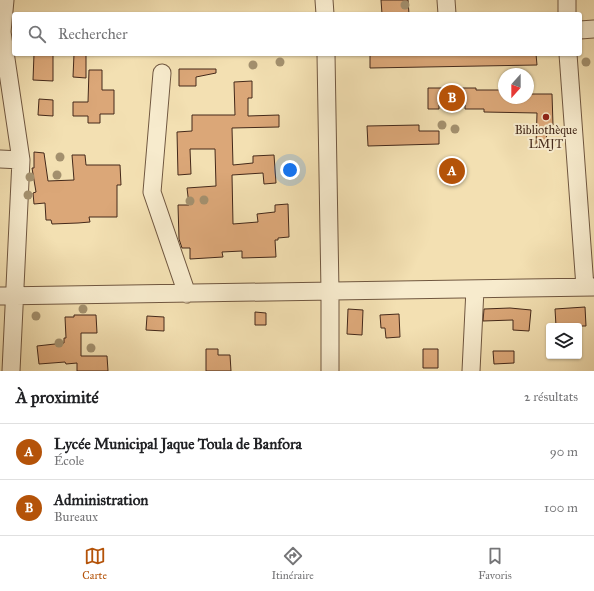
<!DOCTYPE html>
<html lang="fr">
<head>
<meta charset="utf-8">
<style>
	body { margin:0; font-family:"IM FELL Great Primer",serif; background:#f2f2f2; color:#202124 }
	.controls { position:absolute; right:12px; bottom:12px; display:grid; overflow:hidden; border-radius:4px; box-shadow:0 1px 3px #0004 }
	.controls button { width:36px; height:36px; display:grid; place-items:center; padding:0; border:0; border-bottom:1px solid #e0e0e0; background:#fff; color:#202124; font:20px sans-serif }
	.compass { position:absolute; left:498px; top:68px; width:36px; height:36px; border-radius:50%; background:#fff; box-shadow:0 1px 3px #0004; rotate:201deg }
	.you { position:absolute; left:290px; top:170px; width:14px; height:14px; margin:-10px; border:3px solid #fff; border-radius:50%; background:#1a73e8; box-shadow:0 0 0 6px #1a73e833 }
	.badge { display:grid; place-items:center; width:26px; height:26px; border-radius:50%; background:#b45309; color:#fff; font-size:13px; font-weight:700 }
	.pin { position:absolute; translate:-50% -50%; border:2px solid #fff; box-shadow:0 1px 4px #0006 }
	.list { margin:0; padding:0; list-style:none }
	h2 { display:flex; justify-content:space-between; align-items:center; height:52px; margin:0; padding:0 16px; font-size:17px }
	h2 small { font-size:13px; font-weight:400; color:#757577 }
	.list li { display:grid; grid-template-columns:26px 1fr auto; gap:12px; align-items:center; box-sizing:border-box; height:56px; padding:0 16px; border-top:1px solid #e0e0e0 }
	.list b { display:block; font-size:15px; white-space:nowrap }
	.list p { margin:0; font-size:13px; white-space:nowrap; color:#757577 }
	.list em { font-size:13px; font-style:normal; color:#757577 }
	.icon { flex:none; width:22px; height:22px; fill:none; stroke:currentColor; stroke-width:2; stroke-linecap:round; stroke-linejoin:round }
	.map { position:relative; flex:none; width:594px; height:371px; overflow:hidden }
	.search { position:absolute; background:#fff; box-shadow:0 1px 3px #0004; left:12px; right:12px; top:12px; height:44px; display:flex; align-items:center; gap:10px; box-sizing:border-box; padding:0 14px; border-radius:4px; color:#757577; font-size:15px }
	.sheet { height:164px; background:#fff }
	nav { display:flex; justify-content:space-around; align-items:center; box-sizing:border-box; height:56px; border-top:1px solid #e0e0e0; background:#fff; font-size:11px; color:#757577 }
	nav a { display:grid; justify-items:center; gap:2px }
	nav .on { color:#b45309 }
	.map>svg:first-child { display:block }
</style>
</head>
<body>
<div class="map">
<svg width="594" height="371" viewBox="0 0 594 371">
	<rect width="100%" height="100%" fill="#f3e0b2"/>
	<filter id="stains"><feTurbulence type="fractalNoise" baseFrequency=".005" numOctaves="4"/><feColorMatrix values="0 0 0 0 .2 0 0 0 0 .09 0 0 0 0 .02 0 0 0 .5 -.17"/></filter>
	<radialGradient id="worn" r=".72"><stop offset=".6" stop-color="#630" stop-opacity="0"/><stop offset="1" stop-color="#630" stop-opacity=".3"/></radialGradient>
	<path fill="#dba778" stroke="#44291a" d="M381 0H408L409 14H382Z
		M34 54H53V81L33 80Z
		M74 54H86V78L73 77Z
		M370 54H536L537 65 370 68Z
		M179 69H216V73L196 77V86H179Z
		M89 70H102V90H114V114H100V123H88V116H73V102H88Z
		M252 81V98H248V116L279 115V127L232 128 233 165 253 163V156L274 155 276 183 264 184 263 173 232 175 233 224 258 222 257 214 275 212V205L288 204 289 237 278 238V240H275L276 257 242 258V251L222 252 223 257 190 259V248H182L179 239 178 205H189L187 188 216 186 215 149H190L191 174 178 175 177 132 192 131V115H235L234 82Z
		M428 88H476V90H504V98H528V94H552L553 125H547L546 146 536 145 537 113 484 112V109H465V105H439V109H428Z
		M39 99 53 100V116L38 115Z
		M419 125V131H439V144L368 146 367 126Z
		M34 152 44 153 48 181 74 180 72 155H85L86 165H120L121 185H117V217H89L90 222 78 223 52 224 51 220H46L45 203 34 204 33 193 36 192 32 168H34Z
		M585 307 586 326H556L555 309Z
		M510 308 531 310 529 331 513 330V320L483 321 484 309Z
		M348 309 363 310 362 335 347 334Z
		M255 312 266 313V325H255Z
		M399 314 400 337 386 338 385 328H381L380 315Z
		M74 315H96L97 333H81V356H107L108 371H77V363L66 364 65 362 39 364 37 346 64 343V338H66L65 317H74Z
		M147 316 164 317V331L146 330Z
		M206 349H218V355H230L231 371H206Z
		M423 349H438V368H423Z
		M493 351H514V363L494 364Z"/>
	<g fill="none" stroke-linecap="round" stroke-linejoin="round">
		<g stroke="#705740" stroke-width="19">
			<path id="minor" d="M5 0 2 32 21 160 11 371
				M324 0 325 14
				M446 0 447 14
				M567 14V0
				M580 30 594 29
				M326 54 330 292V371
				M568 54 585 287
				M162 73 152 192 187 294
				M0 159 21 160
				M0 296 594 287
				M471 371 475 289"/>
		</g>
		<use href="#minor" stroke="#f7ebcd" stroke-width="17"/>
	</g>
	<g fill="#a3906e">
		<circle cx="405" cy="5" r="4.5"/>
		<circle cx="280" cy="62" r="4.5"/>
		<circle cx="586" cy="62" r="4.5"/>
		<circle cx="253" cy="65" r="4.5"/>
		<circle cx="442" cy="125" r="4.5"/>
		<circle cx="455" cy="129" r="4.5"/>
		<circle cx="60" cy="157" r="4.5"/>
		<circle cx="57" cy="175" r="4.5"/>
		<circle cx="30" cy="177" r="4.5"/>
		<circle cx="28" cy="195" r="4.5"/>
		<circle cx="204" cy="200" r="4.5"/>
		<circle cx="190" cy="201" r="4.5"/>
		<circle cx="83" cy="309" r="4.5"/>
		<circle cx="36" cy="316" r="4.5"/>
		<circle cx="59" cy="343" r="4.5"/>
		<circle cx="91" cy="348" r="4.5"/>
	</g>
	<circle fill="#8f2418" stroke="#f7ebcd" stroke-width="1.5" cx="546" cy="117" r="4"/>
	<g text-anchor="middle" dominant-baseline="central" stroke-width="4" stroke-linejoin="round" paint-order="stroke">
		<g font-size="12" fill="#44291a" stroke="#f7ebcd">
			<text x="546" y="130">Bibliothèque<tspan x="546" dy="14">LMJT</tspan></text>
		</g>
	</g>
	<rect width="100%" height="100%" filter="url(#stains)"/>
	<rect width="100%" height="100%" fill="url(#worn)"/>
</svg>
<div class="controls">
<button><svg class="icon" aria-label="layers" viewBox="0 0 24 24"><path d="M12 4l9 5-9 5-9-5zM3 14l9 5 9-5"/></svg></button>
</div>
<svg class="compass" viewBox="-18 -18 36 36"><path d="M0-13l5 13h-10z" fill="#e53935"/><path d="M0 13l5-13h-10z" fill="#757577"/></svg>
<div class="you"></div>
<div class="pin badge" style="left:452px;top:171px">A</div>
<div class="pin badge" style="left:452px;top:98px">B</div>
<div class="search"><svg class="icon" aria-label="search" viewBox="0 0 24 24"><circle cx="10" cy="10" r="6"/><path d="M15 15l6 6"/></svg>Rechercher</div>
</div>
<section class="sheet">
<h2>À proximité<small>2 résultats</small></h2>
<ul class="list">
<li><span class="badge">A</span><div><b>Lycée Municipal Jaque Toula de Banfora</b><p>École</p></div><em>90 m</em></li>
<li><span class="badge">B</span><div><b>Administration</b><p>Bureaux</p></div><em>100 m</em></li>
</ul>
</section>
<nav>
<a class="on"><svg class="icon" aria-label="map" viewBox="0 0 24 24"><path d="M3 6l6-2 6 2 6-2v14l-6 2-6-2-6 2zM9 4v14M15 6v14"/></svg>Carte</a>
<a><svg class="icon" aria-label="directions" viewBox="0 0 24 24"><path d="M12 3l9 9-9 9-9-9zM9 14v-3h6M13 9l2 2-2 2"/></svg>Itinéraire</a>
<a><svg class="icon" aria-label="saved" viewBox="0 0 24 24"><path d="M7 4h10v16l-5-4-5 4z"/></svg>Favoris</a>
</nav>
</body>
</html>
